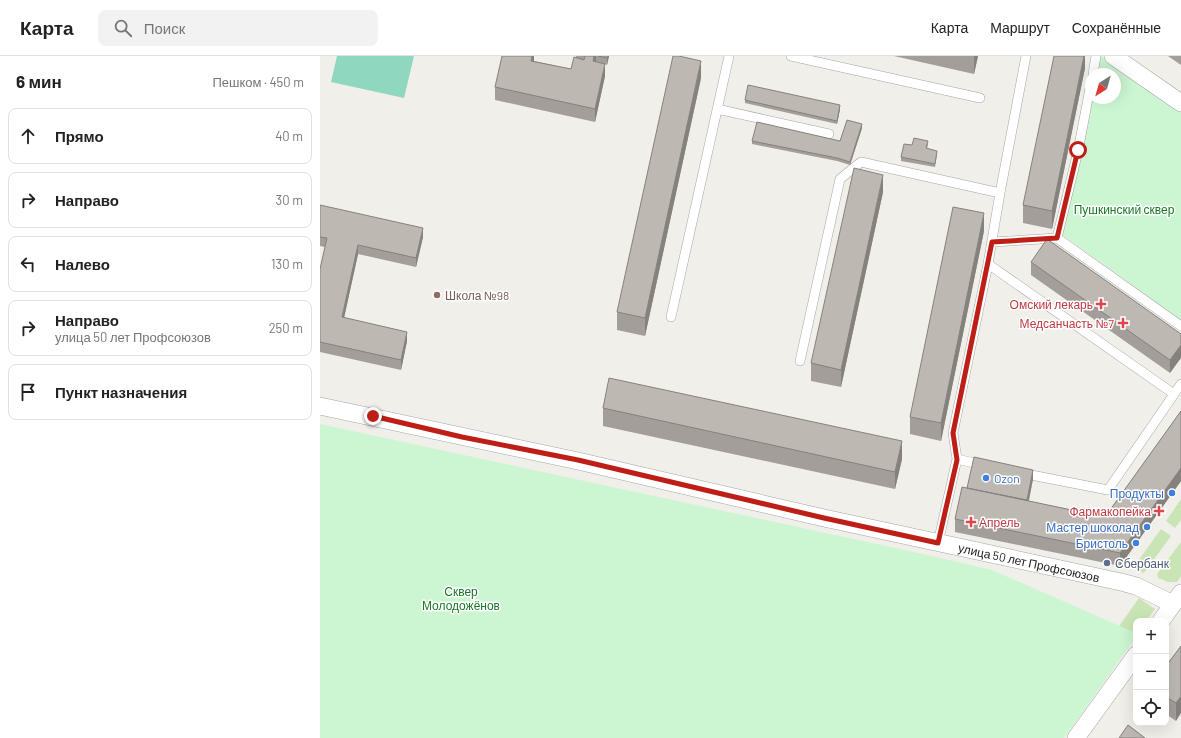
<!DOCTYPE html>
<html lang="ru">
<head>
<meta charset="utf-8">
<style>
	body { margin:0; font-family:Barlow,sans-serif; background:#f2f2f2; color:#222 }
	.controls { position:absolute; right:12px; bottom:12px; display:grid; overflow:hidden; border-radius:8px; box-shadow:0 4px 16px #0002 }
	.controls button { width:36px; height:36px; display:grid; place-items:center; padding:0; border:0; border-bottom:1px solid #e0e0e0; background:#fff; color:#222; font:20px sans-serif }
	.compass { position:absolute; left:765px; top:12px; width:36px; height:36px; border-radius:50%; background:#fff; box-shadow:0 4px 16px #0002; rotate:217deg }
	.stop { position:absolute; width:12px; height:12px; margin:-9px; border:3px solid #bd1e16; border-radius:50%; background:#fff }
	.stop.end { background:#bd1e16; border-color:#fff; box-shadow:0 1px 4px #0008 }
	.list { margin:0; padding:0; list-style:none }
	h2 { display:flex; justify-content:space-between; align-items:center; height:52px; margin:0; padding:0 16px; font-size:17px }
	h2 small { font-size:13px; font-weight:400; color:#767676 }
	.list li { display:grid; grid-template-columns:26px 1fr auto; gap:12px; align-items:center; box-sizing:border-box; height:56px; margin:0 8px 8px; padding:0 8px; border:1px solid #e0e0e0; border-radius:8px }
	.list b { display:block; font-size:15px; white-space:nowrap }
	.list p { margin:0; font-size:13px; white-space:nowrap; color:#767676 }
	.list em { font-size:13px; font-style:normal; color:#767676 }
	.icon { flex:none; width:22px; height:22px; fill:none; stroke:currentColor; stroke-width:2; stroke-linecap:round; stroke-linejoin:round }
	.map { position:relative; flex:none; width:861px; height:682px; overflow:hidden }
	header { display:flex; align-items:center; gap:24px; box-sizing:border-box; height:56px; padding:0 20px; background:#fff; border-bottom:1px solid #e0e0e0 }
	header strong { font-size:19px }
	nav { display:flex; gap:22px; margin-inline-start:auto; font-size:14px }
	.search { width:280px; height:36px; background:#f2f2f2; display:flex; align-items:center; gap:10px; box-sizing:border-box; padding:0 14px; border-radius:8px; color:#767676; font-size:15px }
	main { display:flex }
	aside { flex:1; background:#fff }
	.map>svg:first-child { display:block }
</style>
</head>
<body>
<header>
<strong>Карта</strong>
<div class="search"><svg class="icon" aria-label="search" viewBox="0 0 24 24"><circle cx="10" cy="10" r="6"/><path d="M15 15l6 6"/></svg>Поиск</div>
<nav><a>Карта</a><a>Маршрут</a><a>Сохранённые</a></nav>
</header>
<main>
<aside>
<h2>6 мин<small>Пешком · 450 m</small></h2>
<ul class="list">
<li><svg class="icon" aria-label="ahead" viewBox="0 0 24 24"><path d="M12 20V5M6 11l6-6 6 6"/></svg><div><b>Прямо</b></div><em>40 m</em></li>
<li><svg class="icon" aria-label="right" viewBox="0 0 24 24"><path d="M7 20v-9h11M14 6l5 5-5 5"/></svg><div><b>Направо</b></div><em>30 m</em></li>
<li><svg class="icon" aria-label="left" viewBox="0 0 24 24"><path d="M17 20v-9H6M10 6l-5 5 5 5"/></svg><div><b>Налево</b></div><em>130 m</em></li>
<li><svg class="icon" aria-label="right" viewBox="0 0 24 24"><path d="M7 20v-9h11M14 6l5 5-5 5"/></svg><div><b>Направо</b><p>улица 50 лет Профсоюзов</p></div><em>250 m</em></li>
<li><svg class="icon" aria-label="arrive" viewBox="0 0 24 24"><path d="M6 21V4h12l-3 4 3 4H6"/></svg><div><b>Пункт назначения</b></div></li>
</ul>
</aside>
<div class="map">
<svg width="861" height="682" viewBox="0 0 861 682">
	<rect width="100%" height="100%" fill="#f1efe9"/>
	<path fill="#cae5b5" d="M861 443V464L855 472 846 465Z
		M841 473 851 480 824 517 813 512Z
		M861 486V520L857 526H848L838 522 837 518Z
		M819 542 835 553 826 565H816V579L720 682Z"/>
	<path fill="#ccf5d2" d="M781 0 861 56V264L740 177 772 42H795V18H777Z
		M0 368 603 498 672 514 816 577V581L744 682H0Z"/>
	<path fill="#90d7bf" d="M17 0H94L84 42 11 26Z"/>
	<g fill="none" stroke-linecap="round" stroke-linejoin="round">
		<g stroke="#a5a5a5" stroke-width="10">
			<path id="lane" d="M471 0 660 42
				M773 18 776 0
				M397 53 509 78
				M737 182 861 270
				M672 186 737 182 758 95 771 27
				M668 208 854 338
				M351 261 409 0
				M480 305 520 123 541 106 680 137
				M637 403 663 409
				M701 417 788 434 861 328
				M618 487 637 403 633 377 668 208 680 137 706 0"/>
		</g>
		<g stroke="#a5a5a5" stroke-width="18">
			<g id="street">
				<path d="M793 0 861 47"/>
				<path id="s1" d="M0 350 258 405 504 462 801 526 816 530 853 548"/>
				<path d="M841 565 861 537"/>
				<path d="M756 682 816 599"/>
			</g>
		</g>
		<use href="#lane" stroke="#fff" stroke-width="9"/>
		<use href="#street" stroke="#fff" stroke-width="17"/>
	</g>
	<path fill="#a39e99" d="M214 0V5L251 13 256 2V0H289L287 9 285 8V20L275 66 175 44V31Z
		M574 0H658L654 18Z
		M765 0V12L732 173 703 167V149Z
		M848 0H861V9Z
		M381 22 325 280 297 274V256Z
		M425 44 520 53 517 68 425 47Z
		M542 72 530 109 517 105 432 88V85H520Z
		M608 88 607 93 617 98 615 111 581 105V101L592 89Z
		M563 136 521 331 491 325V307Z
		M0 149 103 181 96 211 38 198 24 262 87 285 81 314 0 296V213L5 191 0 190Z
		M664 175 621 385 590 378V361Z
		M711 206 861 278 850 317 711 219Z
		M283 352 582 403 575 433 283 370Z
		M861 355V425L800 510 635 476V463L647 432 713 423 709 445 785 461Z
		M861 590 856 665 846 658V610Z"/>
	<path fill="#85817d" d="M212 0H214V5L211 17V5Z
		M274 0H276V6L273 5Z
		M288 0H289L287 9V2Z
		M654 0H658L654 18Z
		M764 0H765V12L732 173V155Z
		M381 5V22L325 280V262Z
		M285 8V20L275 66V53Z
		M520 49V53L517 68V65Z
		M542 68V72L530 109V106Z
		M563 119V136L521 331V314Z
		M664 157V175L621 385V367Z
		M103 172V181L96 211V202Z
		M38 189V198L22 271V261Z
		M87 276V285L81 314V304Z
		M861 289V302L850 317V304Z
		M582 385V403L575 433V416Z
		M861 412V425L800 510V497Z
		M713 414V423L706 456V447Z
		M861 640V657L856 665V647Z"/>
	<path fill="#beb8b2" stroke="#85817d" d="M182 0H212L211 5 251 13 254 1 264 4 265 0H274L273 5 285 8 275 53 175 31Z
		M278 0H288L287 2Z
		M353 0H359L381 5 325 262 297 256Z
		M734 0H764L732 155 703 149Z
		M428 29 520 49 517 65 425 44Z
		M527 64 542 68 530 106 517 102 432 85 437 66 520 85Z
		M594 82 608 85 606 92 617 95 615 108 581 101 584 88 592 89Z
		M534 112 563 119 521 314 491 307Z
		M0 149 103 172 96 202 38 189 22 261 87 276 81 304 0 286V213L7 182 0 181Z
		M633 151 664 157 621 367 590 361Z
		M727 183 861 278V289L850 304 711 206Z
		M289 322 582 385 575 416 283 352Z
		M861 355V412L800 497 635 463 642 431 785 461Z
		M654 401 713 414 707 444 647 432Z
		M861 590V640L856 647 846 641V610Z
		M808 669 825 682H799Z"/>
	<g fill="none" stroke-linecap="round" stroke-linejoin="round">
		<path stroke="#bd1e16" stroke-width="5" d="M53 360 142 381 258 404 504 462 618 487 637 404 633 377 672 186 737 182 758 94"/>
	</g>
	<circle fill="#8d6e63" stroke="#fff" stroke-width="1.5" cx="117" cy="239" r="4"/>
	<g fill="#e0444e" stroke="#fff" stroke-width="1.5">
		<path d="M779 242h4v4h4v4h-4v4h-4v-4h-4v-4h4z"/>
		<path d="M801 261h4v4h4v4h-4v4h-4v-4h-4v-4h4z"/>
		<path d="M837 449h4v4h4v4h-4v4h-4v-4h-4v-4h4z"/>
		<path d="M649 460h4v4h4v4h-4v4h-4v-4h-4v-4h4z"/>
	</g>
	<g fill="#3f7fe0" stroke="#fff" stroke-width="1.5">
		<circle cx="666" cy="422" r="4"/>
		<circle cx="852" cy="437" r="4"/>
		<circle cx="827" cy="471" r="4"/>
		<circle cx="816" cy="487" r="4"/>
	</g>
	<circle fill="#5c6f8a" stroke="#fff" stroke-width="1.5" cx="787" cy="507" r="4"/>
	<g text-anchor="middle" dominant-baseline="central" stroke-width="3" stroke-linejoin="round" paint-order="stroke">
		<g font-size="12" fill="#187725" stroke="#fff">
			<text x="804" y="153">Пушкинский сквер</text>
			<text x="141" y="535">Сквер<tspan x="141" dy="14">Молодожёнов</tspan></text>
		</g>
		<g font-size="12" fill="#785e54" stroke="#fff" text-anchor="start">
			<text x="125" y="239">Школа №98</text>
		</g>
		<g font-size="12" fill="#be3a42" stroke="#fff" text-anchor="end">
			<text x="773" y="248">Омский лекарь</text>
			<text x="794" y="267">Медсанчасть №7</text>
			<text x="831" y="455">Фармакопейка</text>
			<text x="659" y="466" text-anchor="start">Апрель</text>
		</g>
		<g font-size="12" fill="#366cbe" stroke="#fff" text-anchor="end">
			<text x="674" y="422" text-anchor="start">Ozon</text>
			<text x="844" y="437">Продукты</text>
			<text x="819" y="471">Мастер шоколад</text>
			<text x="808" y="487">Бристоль</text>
		</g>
		<g font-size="12" fill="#212121" stroke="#fff">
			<text stroke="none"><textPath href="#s1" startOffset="726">улица 50 лет Профсоюзов</textPath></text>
		</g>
		<g font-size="12" fill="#4e5e75" stroke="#fff" text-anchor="start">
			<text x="795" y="507">Сбербанк</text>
		</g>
	</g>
</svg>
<div class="controls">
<button>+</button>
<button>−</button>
<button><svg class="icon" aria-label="locate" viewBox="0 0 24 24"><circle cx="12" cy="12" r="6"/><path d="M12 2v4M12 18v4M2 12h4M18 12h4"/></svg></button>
</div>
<svg class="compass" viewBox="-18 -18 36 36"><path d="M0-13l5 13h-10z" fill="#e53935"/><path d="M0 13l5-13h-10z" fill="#767676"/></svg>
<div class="stop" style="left:758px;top:94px"></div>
<div class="stop end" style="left:53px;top:360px"></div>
</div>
</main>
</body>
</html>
